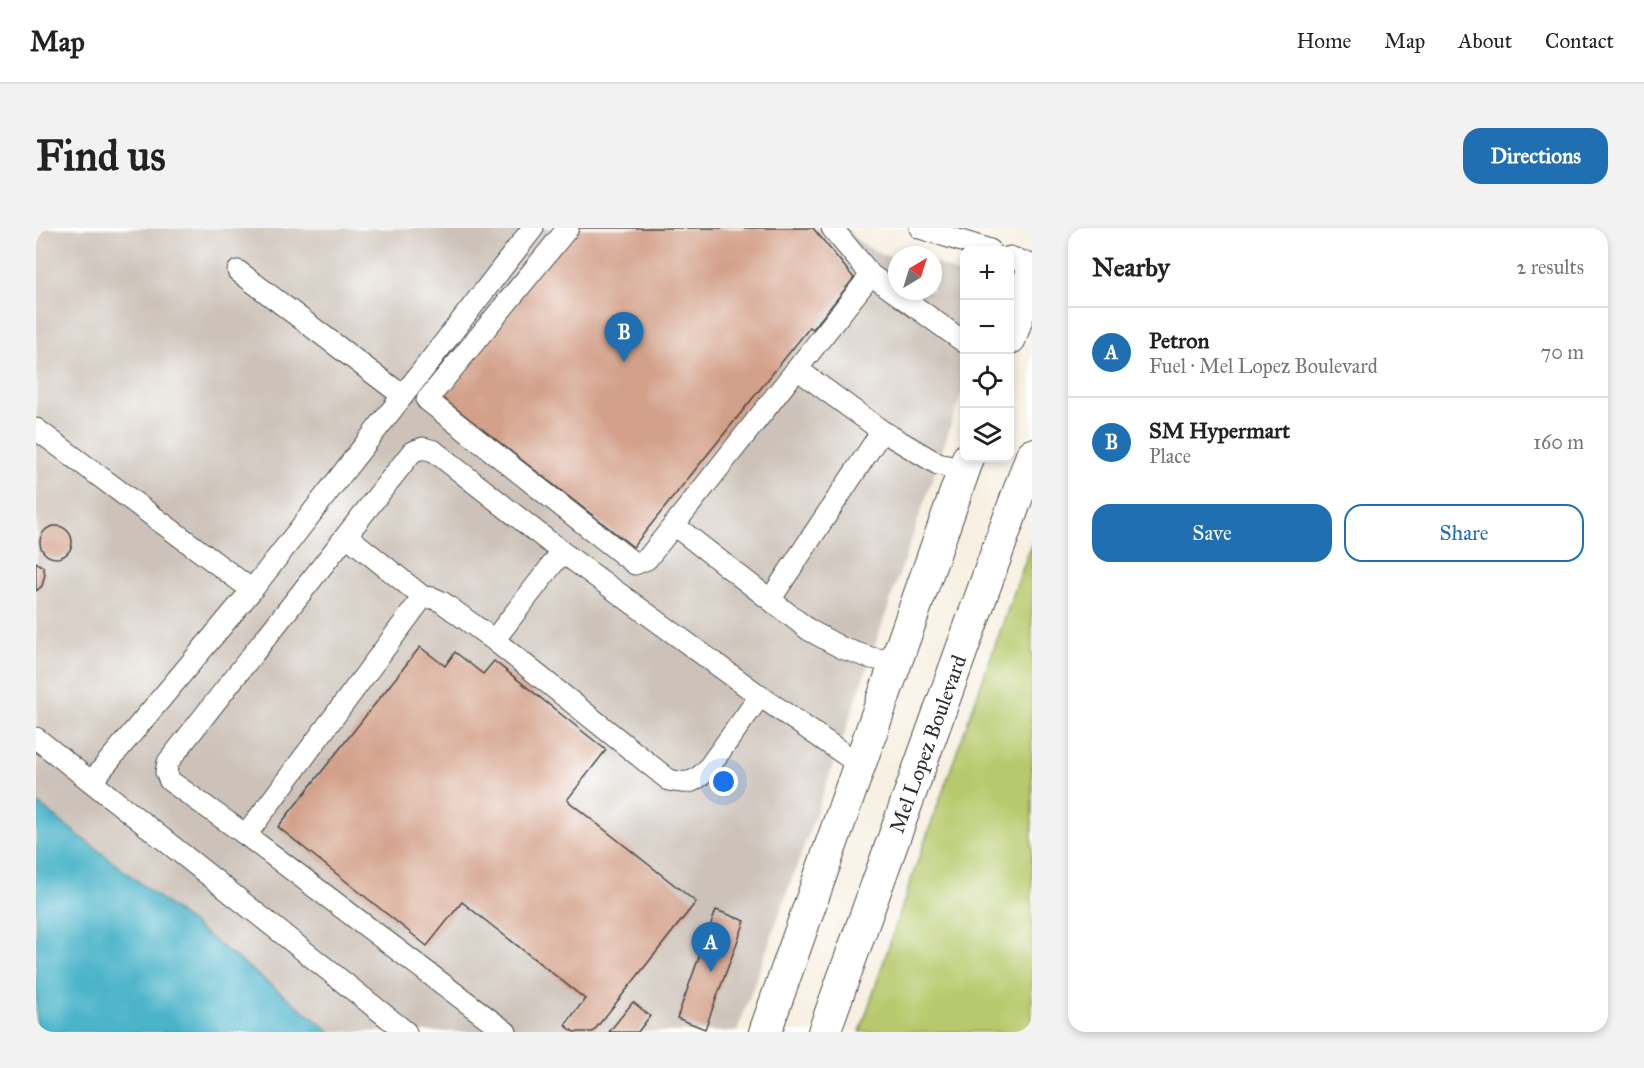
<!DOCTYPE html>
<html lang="en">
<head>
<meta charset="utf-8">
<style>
	body { margin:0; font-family:"IM FELL Great Primer",serif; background:#f2f2f2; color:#222 }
	.controls { position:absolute; right:18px; top:18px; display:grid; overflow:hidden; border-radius:12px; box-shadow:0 3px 9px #0003 }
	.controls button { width:54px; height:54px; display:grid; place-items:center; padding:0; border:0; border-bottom:2px solid #e0e0e0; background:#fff; color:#222; font:30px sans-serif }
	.compass { position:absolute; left:852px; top:18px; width:54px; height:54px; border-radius:50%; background:#fff; box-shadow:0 3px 9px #0003; rotate:38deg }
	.you { position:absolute; left:688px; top:554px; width:21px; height:21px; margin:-15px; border:4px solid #fff; border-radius:50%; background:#1a73e8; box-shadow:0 0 0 9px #1a73e833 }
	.badge { display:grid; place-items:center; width:39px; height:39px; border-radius:50%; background:#1f6fb2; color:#fff; font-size:20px; font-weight:700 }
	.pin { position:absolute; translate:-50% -50px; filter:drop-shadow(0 2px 3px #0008) }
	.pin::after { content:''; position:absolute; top:32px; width:21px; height:18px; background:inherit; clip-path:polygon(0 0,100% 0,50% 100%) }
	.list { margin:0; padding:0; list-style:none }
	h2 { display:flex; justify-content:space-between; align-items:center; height:78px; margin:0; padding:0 24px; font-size:26px }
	h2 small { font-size:20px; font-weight:400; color:#767676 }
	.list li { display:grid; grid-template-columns:39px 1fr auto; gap:18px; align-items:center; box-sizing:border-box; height:90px; padding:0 24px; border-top:2px solid #e0e0e0 }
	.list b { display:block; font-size:22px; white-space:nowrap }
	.list p { margin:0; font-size:20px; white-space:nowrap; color:#767676 }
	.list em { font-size:20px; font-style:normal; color:#767676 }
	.actions { display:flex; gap:12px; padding:18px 24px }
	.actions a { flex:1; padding:14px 0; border:2px solid #1f6fb2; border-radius:18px; text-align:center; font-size:21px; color:#1f6fb2 }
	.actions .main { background:#1f6fb2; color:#fff }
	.icon { flex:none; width:33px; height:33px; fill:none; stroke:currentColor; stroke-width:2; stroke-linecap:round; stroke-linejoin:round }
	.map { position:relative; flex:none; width:996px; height:804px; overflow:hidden; border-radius:18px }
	header { display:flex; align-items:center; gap:36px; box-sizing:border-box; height:84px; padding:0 30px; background:#fff; border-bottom:2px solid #e0e0e0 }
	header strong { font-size:28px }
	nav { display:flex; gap:33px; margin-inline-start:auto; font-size:21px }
	.intro { display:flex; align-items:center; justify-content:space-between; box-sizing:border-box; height:144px; padding:0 36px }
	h1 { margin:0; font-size:42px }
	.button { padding:15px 27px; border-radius:18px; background:#1f6fb2; color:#fff; font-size:21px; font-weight:700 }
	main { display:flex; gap:36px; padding:0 36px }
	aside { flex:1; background:#fff; border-radius:18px; box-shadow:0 3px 9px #0003 }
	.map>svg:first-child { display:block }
</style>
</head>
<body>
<header>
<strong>Map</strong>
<nav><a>Home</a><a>Map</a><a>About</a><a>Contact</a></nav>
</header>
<div class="intro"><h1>Find us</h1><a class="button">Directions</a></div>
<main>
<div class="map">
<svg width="996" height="804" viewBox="0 0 996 804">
	<rect width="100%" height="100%" fill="#fff"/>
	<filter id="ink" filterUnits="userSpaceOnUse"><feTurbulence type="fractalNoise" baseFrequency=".0167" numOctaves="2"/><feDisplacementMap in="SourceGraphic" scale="12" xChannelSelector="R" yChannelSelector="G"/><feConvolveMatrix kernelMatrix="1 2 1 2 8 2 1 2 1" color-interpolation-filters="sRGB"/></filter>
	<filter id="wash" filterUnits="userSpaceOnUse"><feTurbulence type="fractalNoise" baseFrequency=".008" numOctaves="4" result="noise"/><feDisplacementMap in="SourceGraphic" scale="24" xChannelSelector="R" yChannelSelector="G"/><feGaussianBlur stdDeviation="1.35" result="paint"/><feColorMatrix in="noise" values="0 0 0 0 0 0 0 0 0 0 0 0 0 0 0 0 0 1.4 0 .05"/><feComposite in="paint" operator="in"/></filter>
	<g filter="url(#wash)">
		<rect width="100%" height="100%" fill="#f7f0e1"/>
		<path fill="#ccc2b9" d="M0 0H811L819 11 835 21 847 27 861 30V63H897V34L918 43 928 52V159L808 507 701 804H295L0 574Z"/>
		<path fill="#b7c96c" stroke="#717a4c" stroke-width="1.5" d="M996 314V804H824L876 649Z"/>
		<path fill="#4bb4c9" stroke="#3b707a" stroke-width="1.5" d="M0 574 295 804H0Z"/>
		<g id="blocks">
			<path fill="#d3a089" d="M537 0H777L818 50 777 101 774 99 597 319 404 168Z
				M4 314a16 16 0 1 1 32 0a16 16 0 1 1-32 0Z
				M0 334 7 339 9 346 6 358 0 363Z
				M384 419 409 438 419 424 447 446 458 433 570 522 531 572 660 674 557 804H538L529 797 549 771 426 674 391 718 242 599Z
				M680 682 709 693 669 801 641 790Z
				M597 774 614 788 602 804H573Z"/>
		</g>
	</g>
	<g filter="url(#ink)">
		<use href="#blocks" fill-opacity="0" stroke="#4a4946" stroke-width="1.5"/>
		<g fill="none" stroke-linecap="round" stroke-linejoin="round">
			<g stroke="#4a4946" stroke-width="23">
				<path id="minor" d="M532 0 391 172 599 336 611 331 835 47 796 0
					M884 0 954 22
					M974 29 996 37
					M202 43 367 168
					M835 47 928 114
					M761 141 846 203 902 236 928 242
					M0 201 216 362
					M638 297 773 402 806 420 835 430 861 434
					M311 308 387 369 397 370 406 374 458 412 526 324
					M734 372 846 203
					M458 412 633 552C651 556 656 556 670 543L724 468
					M0 510 370 804
					M56 553 216 362 497 0
					M210 607 387 369
					M470 804 210 607 134 553 130 544 132 534 376 224 387 220 398 223 526 324 724 468 824 537"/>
			</g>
			<g stroke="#4a4946" stroke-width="34">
				<path id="highway" d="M974 110 996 45
					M729 804 932 230
					M788 804 996 227"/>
			</g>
			<use href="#minor" stroke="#fff" stroke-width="21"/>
			<use href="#highway" stroke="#fff" stroke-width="32"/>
		</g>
	</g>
	<g text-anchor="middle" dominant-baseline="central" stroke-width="5" stroke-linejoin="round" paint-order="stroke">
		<g font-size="21" fill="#2b2b2b" stroke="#fff">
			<text transform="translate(892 516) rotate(-70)">Mel Lopez Boulevard</text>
		</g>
	</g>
</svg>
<div class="controls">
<button>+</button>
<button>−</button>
<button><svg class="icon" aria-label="locate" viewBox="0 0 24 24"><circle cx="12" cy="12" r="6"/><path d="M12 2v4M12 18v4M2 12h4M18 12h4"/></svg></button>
<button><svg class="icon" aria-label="layers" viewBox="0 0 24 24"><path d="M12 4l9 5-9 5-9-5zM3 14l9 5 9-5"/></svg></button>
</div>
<svg class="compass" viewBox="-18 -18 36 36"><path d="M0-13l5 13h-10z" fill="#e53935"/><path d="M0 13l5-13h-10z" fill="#767676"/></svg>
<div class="you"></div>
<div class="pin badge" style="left:675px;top:744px">A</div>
<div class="pin badge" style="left:588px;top:134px">B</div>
</div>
<aside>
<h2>Nearby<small>2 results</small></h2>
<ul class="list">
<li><span class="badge">A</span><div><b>Petron</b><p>Fuel · Mel Lopez Boulevard</p></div><em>70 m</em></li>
<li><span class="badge">B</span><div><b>SM Hypermart</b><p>Place</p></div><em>160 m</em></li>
</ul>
<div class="actions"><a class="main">Save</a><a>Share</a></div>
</aside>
</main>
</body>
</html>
